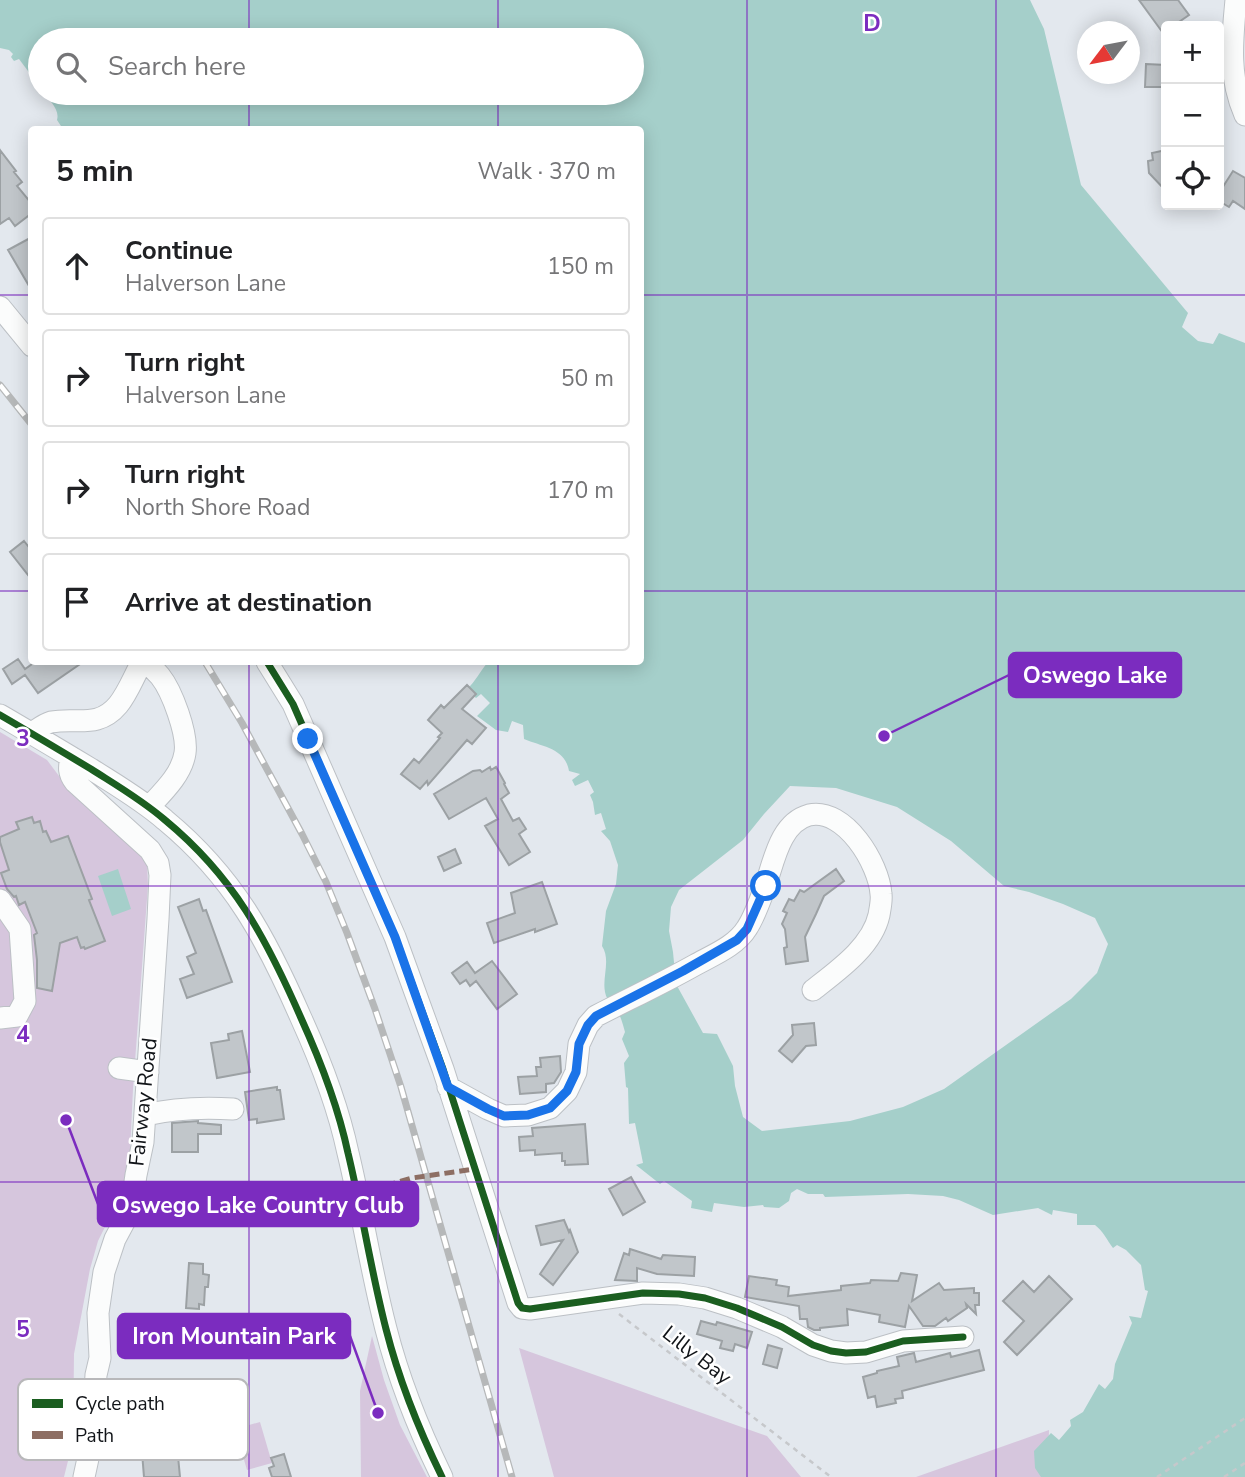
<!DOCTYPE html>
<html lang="en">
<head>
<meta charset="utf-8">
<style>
	body { margin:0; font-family:"Nunito Sans",sans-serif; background:#f2f2f2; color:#202124 }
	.controls { position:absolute; right:21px; top:21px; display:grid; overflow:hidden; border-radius:7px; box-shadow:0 4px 18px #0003 }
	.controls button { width:63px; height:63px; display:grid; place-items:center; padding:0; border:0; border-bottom:2px solid #e0e0e0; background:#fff; color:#202124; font:35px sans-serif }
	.compass { position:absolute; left:1077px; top:21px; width:63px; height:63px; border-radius:50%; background:#fff; box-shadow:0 4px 18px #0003; rotate:238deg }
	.stop { position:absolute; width:21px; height:21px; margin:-16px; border:5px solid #1a73e8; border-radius:50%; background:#fff }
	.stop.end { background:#1a73e8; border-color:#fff; box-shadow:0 2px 7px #0008 }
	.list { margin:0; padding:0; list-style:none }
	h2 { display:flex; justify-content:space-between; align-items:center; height:91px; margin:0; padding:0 28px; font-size:30px }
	h2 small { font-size:23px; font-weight:400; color:#757577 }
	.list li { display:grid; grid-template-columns:46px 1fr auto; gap:21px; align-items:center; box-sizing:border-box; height:98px; margin:0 14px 14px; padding:0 14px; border:2px solid #e0e0e0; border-radius:7px }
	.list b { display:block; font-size:26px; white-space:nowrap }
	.list p { margin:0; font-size:23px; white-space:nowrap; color:#757577 }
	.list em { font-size:23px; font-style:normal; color:#757577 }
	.icon { flex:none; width:38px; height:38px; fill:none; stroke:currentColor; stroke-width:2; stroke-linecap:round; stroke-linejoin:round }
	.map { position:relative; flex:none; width:1245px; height:1477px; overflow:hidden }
	.search { position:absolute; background:#fff; box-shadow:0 4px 18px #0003; left:28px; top:28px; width:616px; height:77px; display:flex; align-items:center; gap:18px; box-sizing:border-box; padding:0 24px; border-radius:38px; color:#757577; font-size:26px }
	.panel { position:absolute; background:#fff; box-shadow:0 4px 18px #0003; left:28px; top:126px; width:616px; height:539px; border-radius:7px }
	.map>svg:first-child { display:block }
</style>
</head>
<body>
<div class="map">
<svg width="1245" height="1477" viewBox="0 0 1245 1477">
	<rect width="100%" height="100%" fill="#e3e8ee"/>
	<path fill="#d6c6dd" d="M0 732 47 760 74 796 143 857 147 863 148 885 133 1089 130 1152 126 1175 116 1205 98 1241 90 1269 74 1354 73 1441 64 1477H0Z
		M372 1336 384 1380 400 1425 427 1477H361L360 1391Z
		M519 1348 767 1436 801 1477H554Z
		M260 1422 272 1463 247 1470 235 1429Z
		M1049 1430 1048 1473 1045 1477H916Z"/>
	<path fill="#a5cfca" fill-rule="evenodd" d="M0 0H1030L1044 29 1081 185 1188 313 1182 327 1198 341 1213 344 1219 333 1245 343V1477H1041L1035 1468 1034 1451 1051 1433 1059 1440 1071 1426 1070 1420 1083 1412 1099 1384 1105 1389 1113 1379 1115 1364 1132 1323 1129 1316 1141 1318 1148 1291 1145 1290 1141 1265 1126 1250 1117 1245 1113 1248C1107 1240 1103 1231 1095 1225H1077V1214L1053 1210 1052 1215 1038 1208 993 1215 959 1200 943 1196 908 1194 825 1197 823 1194H808L797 1189 791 1193 789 1201 779 1208 764 1207 763 1205 744 1207 714 1203 712 1212 691 1208 692 1201 664 1181 660 1184 636 1165 643 1163 635 1123 629 1124 628 1088 626 1087 624 1063 629 1056 622 1039 625 1032C623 1025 621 1017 617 1010 613 1002 607 1003 605 992 602 977 611 960 602 946L606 911 616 884 618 865 610 841 601 831 606 829 601 813 595 815 593 802 590 795 594 792 588 780 575 786 572 780 580 774 569 771C565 748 543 747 524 739L523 725 512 721 508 732 496 730 477 716 490 703 481 694 476 698 467 689C476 681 480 671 488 662H640V130L63 129 57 120C60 110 50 101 44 93H632V40H40V87L19 59 14 61 11 57 13 54 9 50 0 48ZM790 786 836 788 897 807 951 841 1004 886 1029 892 1063 904 1095 918 1108 944 1097 973 1071 999 944 1089 903 1107 850 1121 762 1131 743 1117 735 1086 733 1066 717 1034 703 1033 676 984 673 952 669 931 671 907 679 890 743 840 764 814Z
		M118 869 131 909 112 916 98 876Z"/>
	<path fill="#c1c6ca" stroke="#9ca1a4" stroke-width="2" d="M1139 0H1178L1189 15 1173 26H1166V31L1163 33Z
		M1146 64 1166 65V87H1145Z
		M0 150 16 171 14 172 22 182 17 186 32 204V213L15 226 9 218 0 224Z
		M1166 150V191L1149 173 1148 161 1153 160 1152 153Z
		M1233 171 1245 178V209L1233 201 1229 207 1219 201V193Z
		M32 237V291L8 250Z
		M24 541 32 551V580L10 552Z
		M18 659 25 669 35 662H83L38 693 25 675 12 684 3 669Z
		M467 685 476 694 462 709 486 728 472 744 467 740 428 785 427 781 420 789 401 774 414 759 419 763 440 738 438 737 442 733 428 720 441 705 444 708Z
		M490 767 491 770 496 767 505 783 504 784 509 793 501 799 513 821 519 818 526 829 519 834 530 852 509 865 485 826 498 819 486 798 449 819 434 794 473 771 480 770 482 772Z
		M32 817 34 823 40 821 43 832 46 831 51 842 68 836 92 899 89 900 105 941 85 949 84 947 81 948 77 937 60 943 52 991 37 988V960L34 935 37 933 25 902 19 905 16 896 14 897 7 889 1 873 9 870 0 842V837L19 829 16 822Z
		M455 849 461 863 444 871 438 857Z
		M836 869 844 881 824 896 816 914 805 937 808 961 786 964 784 948 787 947 785 929 782 924 787 913 783 911 789 899 794 901 800 890 804 892Z
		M542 882 557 924 535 932V929L494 943 487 923 515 913 511 893Z
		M199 899 203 911 206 910 232 982 187 998 180 979 194 974 187 957 196 953 178 907Z
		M492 961 517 994 497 1009 476 981 470 986 466 980 460 984 452 973 467 962 475 973Z
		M814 1023 816 1045 806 1046 792 1062 779 1051 793 1035 792 1025Z
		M242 1031 250 1072 217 1078 211 1043 229 1040 228 1034Z
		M560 1056 561 1072 554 1083 546 1084V1092L520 1094 518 1077 537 1076 536 1067H541L540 1058Z
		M277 1087V1090H280L284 1119 257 1123V1119L249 1120 245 1092Z
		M198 1121V1123L221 1125V1134H198V1152H172V1123Z
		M585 1124 588 1164 565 1165V1161H562V1153L535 1155V1150L520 1151 519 1137 533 1136 532 1128Z
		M631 1177 645 1202 623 1215 609 1189Z
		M564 1220 569 1232 570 1230 578 1252 553 1285 540 1274 563 1240 541 1245 536 1226Z
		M630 1249 661 1259 663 1255 695 1257 694 1276 657 1274 637 1268V1281L615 1280 624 1253 629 1255Z
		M189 1263 203 1264V1274L209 1275 208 1287H205L204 1305 199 1304V1309L186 1308Z
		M901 1273 917 1275 912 1301 939 1283 944 1290 974 1288V1293H979V1305H975L976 1314 966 1304 967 1308 948 1321 946 1318 935 1326H923L909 1306 905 1327 879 1322 880 1315 847 1309 848 1325 820 1328V1330H814L808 1327 807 1319H800L799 1306 745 1297 749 1276 777 1280 776 1285 789 1287 788 1296 841 1290V1286L870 1283 871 1280 898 1281Z
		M1049 1276 1072 1299 1017 1355 1004 1342 1024 1321 1003 1301 1023 1281 1034 1292Z
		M701 1321 716 1325 717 1322 752 1332 747 1348 735 1344 733 1351 720 1348 722 1341 697 1334Z
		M768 1345 782 1349 777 1368 763 1364Z
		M979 1350 984 1370 902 1391 903 1398 895 1399 896 1403 877 1407 875 1396 868 1398 863 1377 877 1373V1371L899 1366 897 1357 914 1353 916 1362 950 1353 951 1357Z
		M171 1413 172 1425H175L180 1477H144L141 1440H143L141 1427H145L144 1416Z
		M284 1454 291 1477H272L269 1468 274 1466 271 1458Z"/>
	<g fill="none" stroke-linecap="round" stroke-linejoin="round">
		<g stroke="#bcc0c5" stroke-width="23">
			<path id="minor" d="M1236 0C1232 41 1228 76 1245 115
				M0 307 32 346
				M144 662C150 666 155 670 160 676 172 691 188 734 185 753 182 774 163 792 149 807
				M267 662 293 704 395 937 443 1069 518 1303 522 1308 530 1309 643 1293 679 1294 705 1298 737 1308 782 1327 813 1345 831 1351 846 1353 866 1352 903 1341 963 1337
				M0 715C31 733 61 751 91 769 116 785 142 800 165 820 234 877 266 938 301 1018 321 1062 338 1106 348 1153 362 1211 371 1271 386 1329 399 1380 419 1430 442 1477
				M32 733C38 729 44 724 51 722 76 717 98 729 118 705 128 693 134 676 142 662
				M71 757C69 767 68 773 75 782L150 850 158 863 160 875 158 919 143 1142 136 1175 131 1209 115 1239 104 1272 98 1313 100 1358 96 1375 92 1440 84 1477
				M0 900 20 929 25 1001 17 1016 0 1018
				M119 1068 148 1072
				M448 1087 488 1109 504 1116 528 1115 550 1108 567 1091 576 1072 579 1044 588 1025 596 1016C629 999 663 983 695 965 713 955 736 946 747 928 755 916 761 898 766 884 774 861 780 823 809 815 845 807 879 864 881 894 882 900 880 909 879 915 872 947 837 971 813 990
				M145 1115C175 1108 202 1107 233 1109"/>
		</g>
		<path stroke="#c6c8cb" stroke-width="2.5" stroke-dasharray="5 5" stroke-linecap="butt" d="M619 1314 831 1477
			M1157 1477 1245 1418
			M1224 1477 1245 1463"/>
		<use href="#minor" stroke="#fbfcfc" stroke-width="21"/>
		<g stroke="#b6b8b9" stroke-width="7">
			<path id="rail" d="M0 385 32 425
				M205 662 242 723 302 834 326 882 347 933 375 1009 401 1087 512 1477"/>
		</g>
		<use href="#rail" stroke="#fff" stroke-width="4.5" stroke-dasharray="13" stroke-linecap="butt"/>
		<path stroke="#8d6e63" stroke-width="5" stroke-dasharray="10 5" stroke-linecap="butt" d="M357 1194 412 1178 475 1169"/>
		<g stroke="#fff" stroke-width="11">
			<path id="cycleway" d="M267 662 293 704 395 937 443 1069 518 1303 522 1308 530 1309 643 1293 679 1294 705 1298 737 1308 782 1327 813 1345 831 1351 846 1353 866 1352 903 1341 963 1337
				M0 715C31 733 61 751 91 769 116 785 142 800 165 820 234 877 266 938 301 1018 321 1062 338 1106 348 1153 362 1211 371 1271 386 1329 399 1380 419 1430 442 1477"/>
		</g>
		<use href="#cycleway" stroke="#1b5e20" stroke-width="7"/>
	</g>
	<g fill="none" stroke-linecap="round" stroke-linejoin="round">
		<path stroke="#1a73e8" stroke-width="9" d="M308 739 395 937 448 1087 488 1109 504 1116 528 1115 550 1108 567 1091 576 1072 579 1044 588 1025 596 1016 683 971 737 940 747 929 766 886"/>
	</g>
	<path fill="none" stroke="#7b2cbf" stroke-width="2" stroke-opacity="0.55" d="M249 0V40M498 0V40M747 0V1477M996 0V1477M249 93V130M498 93V130M0 295H32M640 295H1245M0 591H32M640 591H1245M249 662V1477M498 662V1477M0 886H1245M0 1182H1245"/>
	<g text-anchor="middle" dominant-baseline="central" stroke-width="5" stroke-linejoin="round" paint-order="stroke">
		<g font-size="21" fill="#111418" stroke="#fff">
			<text transform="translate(143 1102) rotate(-84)">Fairway Road</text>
			<text transform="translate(697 1355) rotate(38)">Lilly Bay</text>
		</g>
	</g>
	<rect x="18" y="1379" width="230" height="81" rx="10" fill="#fff" stroke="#b8b8ba" stroke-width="2"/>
	<rect x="32" y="1399" width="31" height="9" fill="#1b5e20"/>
	<rect x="32" y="1431" width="31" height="8" fill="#8d6e63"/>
	<g font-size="19" fill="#111418">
		<text x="75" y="1410">Cycle path</text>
		<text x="75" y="1442">Path</text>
	</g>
	<g font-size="23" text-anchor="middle" font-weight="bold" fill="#7b2cbf" stroke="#fff" stroke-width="5" stroke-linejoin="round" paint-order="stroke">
		<text x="872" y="31">D</text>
		<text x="23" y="746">3</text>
		<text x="23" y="1042">4</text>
		<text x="23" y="1337">5</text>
	</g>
	<path fill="none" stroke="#7b2cbf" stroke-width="2.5" d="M884 736L1009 675M66 1120L98 1204M378 1413L350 1336"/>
	<g fill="#7b2cbf" stroke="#fff" stroke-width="2.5">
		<circle cx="884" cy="736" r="7"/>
		<circle cx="66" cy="1120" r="7"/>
		<circle cx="378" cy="1413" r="7"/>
	</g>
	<g fill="#7b2cbf" stroke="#7b2cbf" stroke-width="2.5">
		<rect x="1009" y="653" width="172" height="44" rx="7"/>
		<rect x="98" y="1182" width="320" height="44" rx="7"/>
		<rect x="118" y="1314" width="232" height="44" rx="7"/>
	</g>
	<g font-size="23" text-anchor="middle" font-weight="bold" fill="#fff">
		<text x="1095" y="683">Oswego Lake</text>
		<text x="258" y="1213">Oswego Lake Country Club</text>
		<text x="234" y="1344">Iron Mountain Park</text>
	</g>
</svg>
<div class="controls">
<button>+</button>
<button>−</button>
<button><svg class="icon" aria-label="locate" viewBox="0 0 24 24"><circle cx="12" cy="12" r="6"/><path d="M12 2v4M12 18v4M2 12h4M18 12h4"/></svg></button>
</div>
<svg class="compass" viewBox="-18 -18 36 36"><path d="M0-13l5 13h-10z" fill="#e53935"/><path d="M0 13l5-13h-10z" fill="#757577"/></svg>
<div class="stop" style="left:766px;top:886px"></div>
<div class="stop end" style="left:308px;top:739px"></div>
<div class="search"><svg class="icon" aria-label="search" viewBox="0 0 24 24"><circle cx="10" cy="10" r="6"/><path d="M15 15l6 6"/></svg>Search here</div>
<section class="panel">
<h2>5 min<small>Walk · 370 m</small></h2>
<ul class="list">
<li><svg class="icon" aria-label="ahead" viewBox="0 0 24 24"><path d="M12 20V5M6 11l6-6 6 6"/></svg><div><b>Continue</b><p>Halverson Lane</p></div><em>150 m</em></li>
<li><svg class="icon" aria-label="right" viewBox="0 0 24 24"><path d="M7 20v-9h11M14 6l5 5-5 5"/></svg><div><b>Turn right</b><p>Halverson Lane</p></div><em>50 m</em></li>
<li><svg class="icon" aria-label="right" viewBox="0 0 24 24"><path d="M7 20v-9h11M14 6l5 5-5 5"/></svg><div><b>Turn right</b><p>North Shore Road</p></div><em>170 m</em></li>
<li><svg class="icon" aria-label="arrive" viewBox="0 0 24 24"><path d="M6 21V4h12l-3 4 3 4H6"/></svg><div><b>Arrive at destination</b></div></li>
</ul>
</section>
</div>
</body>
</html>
